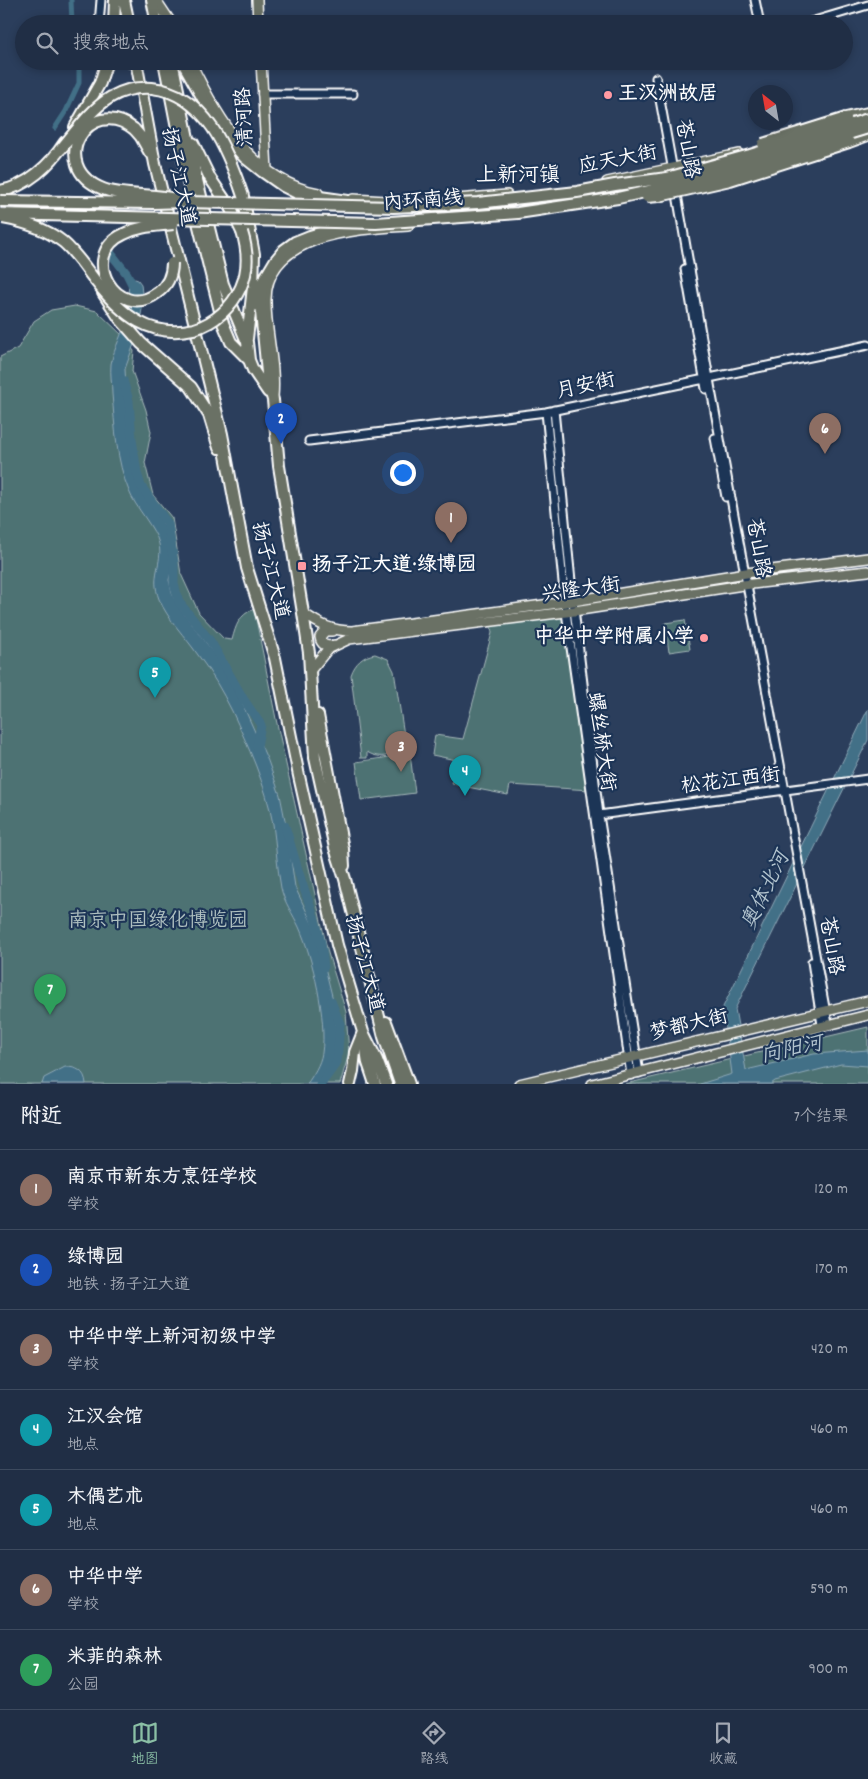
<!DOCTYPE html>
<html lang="zh">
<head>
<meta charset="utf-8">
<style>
	body { margin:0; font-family:Dekko,"LXGW WenKai TC",sans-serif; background:#2d3a50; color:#f1f3f6 }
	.compass { position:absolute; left:748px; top:85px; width:45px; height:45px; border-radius:50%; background:#202e45; box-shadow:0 2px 8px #0003; rotate:329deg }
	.you { position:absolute; left:402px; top:472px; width:18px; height:18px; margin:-12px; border:4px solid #fff; border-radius:50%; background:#1a73e8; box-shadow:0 0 0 8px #1a73e833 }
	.badge { display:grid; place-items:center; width:32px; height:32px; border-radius:50%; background:#8abfa5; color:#fff; font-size:16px; font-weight:700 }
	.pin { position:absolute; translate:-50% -41px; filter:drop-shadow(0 1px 2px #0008) }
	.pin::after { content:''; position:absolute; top:26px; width:18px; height:15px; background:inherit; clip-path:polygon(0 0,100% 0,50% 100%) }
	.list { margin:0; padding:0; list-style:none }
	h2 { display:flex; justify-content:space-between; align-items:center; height:65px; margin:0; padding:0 20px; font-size:21px }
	h2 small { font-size:16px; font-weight:400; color:#a2a8b3 }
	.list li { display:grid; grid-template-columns:32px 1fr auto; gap:15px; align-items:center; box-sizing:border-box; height:80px; padding:0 20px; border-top:1px solid #3d4a5e }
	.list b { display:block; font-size:19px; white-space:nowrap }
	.list p { margin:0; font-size:16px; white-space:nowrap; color:#a2a8b3 }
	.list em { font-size:16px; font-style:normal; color:#a2a8b3 }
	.icon { flex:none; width:28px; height:28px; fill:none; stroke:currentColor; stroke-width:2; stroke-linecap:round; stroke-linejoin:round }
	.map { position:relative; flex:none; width:868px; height:1084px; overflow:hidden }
	.search { position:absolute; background:#202e45; box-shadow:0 2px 8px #0003; left:15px; right:15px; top:15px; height:55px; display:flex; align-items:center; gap:12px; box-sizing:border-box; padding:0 18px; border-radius:28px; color:#a2a8b3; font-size:19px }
	.sheet { height:625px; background:#202e45 }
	nav { display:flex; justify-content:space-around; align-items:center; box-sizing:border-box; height:70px; border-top:1px solid #3d4a5e; background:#202e45; font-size:14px; color:#a2a8b3 }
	nav a { display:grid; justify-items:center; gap:2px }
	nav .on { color:#8abfa5 }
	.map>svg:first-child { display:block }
</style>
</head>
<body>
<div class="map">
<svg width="868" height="1084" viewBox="0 0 868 1084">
	<rect width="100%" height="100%" fill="#2b3e5c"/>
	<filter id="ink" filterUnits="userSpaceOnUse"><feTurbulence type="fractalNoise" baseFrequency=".02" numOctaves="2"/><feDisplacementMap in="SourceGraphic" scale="10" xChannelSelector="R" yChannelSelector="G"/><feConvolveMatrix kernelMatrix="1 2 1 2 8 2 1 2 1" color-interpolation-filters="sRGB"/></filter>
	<g filter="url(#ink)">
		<path fill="#4d7273" stroke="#a6b8b9" d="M75 306 97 311 123 336 134 351 132 371 146 410 151 432 145 463 153 495 172 518 181 574 199 613 224 639 232 640C236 625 239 615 254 609L276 719 328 953 346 1012 349 1053 340 1084H0V357L18 348 34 321 51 310Z
			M566 612 590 790 510 785 508 795 452 784 456 760 432 755 435 735 463 739 492 633 490 621Z
			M685 620 690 649 669 652 665 623Z
			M375 654 388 659 394 671 404 735C401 754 383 762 367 752V758H361L351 675C355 663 363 656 375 654Z
			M410 754 415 793 361 800 356 762Z
			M868 1027V1084H625Z"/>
		<path fill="#436f87" stroke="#8ea9b7" d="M135 279 138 280 141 284 143 303 138 333 125 369 127 404 133 458 142 488 170 535 173 543 174 559 169 580 172 593 177 605 208 645 234 685 268 761 280 795 286 825 295 887 312 923 320 947 335 1008 337 1033 335 1062 325 1084H307C313 1075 320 1065 322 1053 327 1020 313 958 299 927 293 914 284 902 281 888 277 867 276 845 273 824 266 785 248 746 232 711 222 691 211 672 198 655 185 636 168 620 159 599 150 575 163 564 159 544 156 529 135 507 129 491 116 461 115 426 112 394 112 384 110 374 111 364 114 347 124 332 127 315 129 304 127 291 130 281Z
			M868 709V740L735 1009 746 1070 814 1054 868 1050V1066L841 1064 775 1081 771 1084H700L732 1074 723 1007Z
			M65 1067C77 1067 85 1071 86 1084H42L44 1078Z"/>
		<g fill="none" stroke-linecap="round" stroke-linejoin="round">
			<path stroke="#436f87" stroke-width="5" d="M71 0 72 24
				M55 128 66 111 79 83V61"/>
			<path stroke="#436f87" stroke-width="9" d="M109 251 127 274 135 290
				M123 380 129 401 132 439 137 473 141 486 168 524 174 564V584L179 602 211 642 244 700 261 725 257 746 258 750
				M285 826 302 883 315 920 321 943 324 967
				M321 1084 337 1062 340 1024 331 1001"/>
			<g stroke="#fff" stroke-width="11">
				<path id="minor" d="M755 0 760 24
					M99 24 101 0
					M804 24 868 5
					M122 61 136 65
					M656 78 673 171
					M262 94H353
					M676 189 711 390 828 1024
					M685 269 706 389
					M554 410 573 601 599 815 639 1073
					M546 412 566 612 631 1075
					M715 438 726 497
					M309 441 546 412 868 345
					M599 815 868 779
					M812 962 822 1025"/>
			</g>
			<g stroke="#fff" stroke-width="12">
				<path id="major" d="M156 0 172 24
					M257 0 258 24
					M190 61C217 117 252 180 318 193
					M261 61 267 170
					M607 182 739 154
					M353 199 403 202
					M456 199 507 195
					M273 397C276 365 266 334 266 302 264 233 359 229 408 226
					M303 613C320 625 332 631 352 631L573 601 746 573 868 558
					M332 631H325L320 637C321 645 326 647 334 645
					M310 671 328 649 349 639 574 611 743 585 868 571
					M519 1084 868 1001
					M592 1084 868 1015"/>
			</g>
			<g stroke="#fff" stroke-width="14">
				<path id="highway" d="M124 0 129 24
					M152 0 157 24
					M114 24 115 0
					M136 61 155 164 222 434 247 568 275 658 299 776 337 945 363 1032 377 1060 386 1084
					M164 61 186 174 223 323 231 342 249 360
					M172 61 195 172 223 284 247 342 249 360 253 370 268 392
					M182 61 211 113 226 136 244 157 263 172 283 186 299 194 362 203
					M846 118 868 113
					M75 127 100 83 107 61
					M134 129 141 137 150 153
					M849 142 868 135
					M193 143 210 178 231 209 242 232
					M0 191C27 187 51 164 65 142
					M243 196 254 254 253 287 247 339
					M358 226 336 228 310 236 295 242 284 250 275 261 263 281 260 302 268 383 273 400 279 466 303 613 309 653 315 758 335 848 345 879 384 1037 400 1084
					M103 293 120 319 141 343 191 387 209 415 219 448
					M318 715 343 849 344 866
					M386 1022 409 1084
					M365 1043 368 1063 375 1084
					M350 1084 353 1071 355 1052 363 1032"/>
			</g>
			<use href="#minor" stroke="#1d3557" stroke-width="7"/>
			<use href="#major" stroke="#6b7165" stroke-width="9"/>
			<use href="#highway" stroke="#6b7165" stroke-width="10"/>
			<g stroke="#fff" stroke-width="14" stroke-linecap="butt">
				<path id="highway-bridge" d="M134 129C89 93 45 166 103 189 124 197 152 193 175 199
					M763 144 846 118
					M61 149C76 131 91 109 111 97 123 90 138 87 152 88 206 94 228 151 243 196
					M647 197 659 196 730 180 849 142
					M0 201 154 203 186 202 393 207 478 203 577 192 615 185 667 178 750 155 868 119
					M0 214 376 223 518 213 618 198 694 181 868 128
					M3 218C25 222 45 228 63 242 77 254 86 269 97 283 122 315 151 339 194 329 215 323 232 307 241 287 249 269 248 251 242 232
					M172 263C172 275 167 286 157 293 118 323 77 255 124 234 139 226 156 226 173 224"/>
			</g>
			<use href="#highway-bridge" stroke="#6b7165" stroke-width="10"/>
		</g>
	</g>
	<g fill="#ff9aa2" stroke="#1d3557" stroke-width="2">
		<circle cx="608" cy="95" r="5"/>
		<rect x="297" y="561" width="10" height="10" rx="2.5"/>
		<circle cx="704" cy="638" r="5"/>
	</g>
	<g text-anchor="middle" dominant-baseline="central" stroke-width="4.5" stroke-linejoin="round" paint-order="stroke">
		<g font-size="20" font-weight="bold" fill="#fff" stroke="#1d3557" text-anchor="start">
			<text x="618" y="95">王汉洲故居</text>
			<text x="312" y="566">扬子江大道·绿博园</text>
			<text x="694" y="638" text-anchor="end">中华中学附属小学</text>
		</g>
		<g font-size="20" fill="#fff" stroke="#1d3557">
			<text transform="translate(246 117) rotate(-93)">清河路</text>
			<text transform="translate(686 149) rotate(80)">苍山路</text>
			<text transform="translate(618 161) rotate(-11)">应天大街</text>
			<text transform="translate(177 177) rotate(78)">扬子江大道</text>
			<text transform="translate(423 202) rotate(-4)">内环南线</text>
			<text transform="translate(586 387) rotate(-12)">月安街</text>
			<text transform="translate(757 548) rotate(80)">苍山路</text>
			<text transform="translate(269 571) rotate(76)">扬子江大道</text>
			<text transform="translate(581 591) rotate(-8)">兴隆大街</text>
			<text transform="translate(600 742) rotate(82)">螺丝桥大街</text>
			<text transform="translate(731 782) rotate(-7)">松花江西街</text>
			<text transform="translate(830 946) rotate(80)">苍山路</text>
			<text transform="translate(363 964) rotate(75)">扬子江大道</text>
			<text transform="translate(689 1026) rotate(-13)">梦都大街</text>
		</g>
		<g font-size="20" fill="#afc0c0" stroke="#1d3557">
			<text x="158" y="922">南京中国绿化博览园</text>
		</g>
		<g font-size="21" fill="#fff" stroke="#1d3557">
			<text x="518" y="177">上新河镇</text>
		</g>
		<g font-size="21" font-style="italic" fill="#b4c5cf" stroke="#1d3557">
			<text transform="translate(767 891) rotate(-64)">奥体北河</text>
			<text transform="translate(792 1051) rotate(-12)">向阳河</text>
		</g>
	</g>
</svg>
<svg class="compass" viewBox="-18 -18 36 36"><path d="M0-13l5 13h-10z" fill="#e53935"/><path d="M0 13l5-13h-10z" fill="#a2a8b3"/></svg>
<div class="you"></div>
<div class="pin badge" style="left:451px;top:543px;background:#8d6e63">1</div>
<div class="pin badge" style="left:281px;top:444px;background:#1a4fb4">2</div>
<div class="pin badge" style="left:401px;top:772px;background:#8d6e63">3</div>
<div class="pin badge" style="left:465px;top:796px;background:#0f9aa8">4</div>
<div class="pin badge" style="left:155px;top:698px;background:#0f9aa8">5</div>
<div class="pin badge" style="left:825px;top:454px;background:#8d6e63">6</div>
<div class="pin badge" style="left:50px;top:1015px;background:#2e9e5b">7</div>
<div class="search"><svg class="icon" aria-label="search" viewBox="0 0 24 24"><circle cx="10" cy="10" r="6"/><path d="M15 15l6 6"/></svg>搜索地点</div>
</div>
<section class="sheet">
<h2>附近<small>7个结果</small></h2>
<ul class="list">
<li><span class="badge" style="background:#8d6e63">1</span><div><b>南京市新东方烹饪学校</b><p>学校</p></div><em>120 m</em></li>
<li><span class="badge" style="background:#1a4fb4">2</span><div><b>绿博园</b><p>地铁 · 扬子江大道</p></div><em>170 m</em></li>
<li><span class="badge" style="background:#8d6e63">3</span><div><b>中华中学上新河初级中学</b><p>学校</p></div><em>420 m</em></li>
<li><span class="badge" style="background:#0f9aa8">4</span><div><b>江汉会馆</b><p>地点</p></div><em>460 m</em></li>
<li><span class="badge" style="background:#0f9aa8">5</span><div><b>木偶艺术</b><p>地点</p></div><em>460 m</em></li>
<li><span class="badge" style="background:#8d6e63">6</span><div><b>中华中学</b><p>学校</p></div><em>590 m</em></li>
<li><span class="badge" style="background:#2e9e5b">7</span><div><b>米菲的森林</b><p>公园</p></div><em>900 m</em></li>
</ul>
</section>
<nav>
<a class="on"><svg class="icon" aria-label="map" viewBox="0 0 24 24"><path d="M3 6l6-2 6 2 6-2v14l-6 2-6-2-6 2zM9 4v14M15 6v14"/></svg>地图</a>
<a><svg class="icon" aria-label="directions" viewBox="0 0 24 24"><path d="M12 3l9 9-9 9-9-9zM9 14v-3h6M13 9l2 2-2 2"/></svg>路线</a>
<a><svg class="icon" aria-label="saved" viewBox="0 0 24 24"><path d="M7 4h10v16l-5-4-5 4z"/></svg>收藏</a>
</nav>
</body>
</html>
